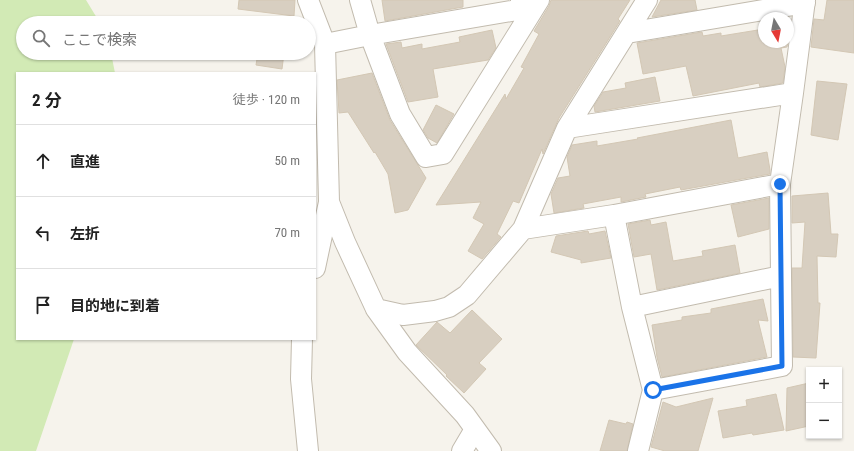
<!DOCTYPE html>
<html lang="ja">
<head>
<meta charset="utf-8">
<style>
	body { margin:0; font-family:"Roboto Condensed","Noto Sans JP",sans-serif; background:#f6f6f6; color:#222 }
	.controls { position:absolute; right:12px; bottom:12px; display:grid; overflow:hidden; border-radius:0px; box-shadow:0 1px 3px #0004 }
	.controls button { width:36px; height:36px; display:grid; place-items:center; padding:0; border:0; border-bottom:1px solid #e0e0e0; background:#fff; color:#222; font:20px sans-serif }
	.compass { position:absolute; left:758px; top:12px; width:36px; height:36px; border-radius:50%; background:#fff; box-shadow:0 1px 3px #0004; rotate:170deg }
	.stop { position:absolute; width:12px; height:12px; margin:-9px; border:3px solid #1a73e8; border-radius:50%; background:#fff }
	.stop.end { background:#1a73e8; border-color:#fff; box-shadow:0 1px 4px #0008 }
	.list { margin:0; padding:0; list-style:none }
	h2 { display:flex; justify-content:space-between; align-items:center; height:52px; margin:0; padding:0 16px; font-size:17px }
	h2 small { font-size:13px; font-weight:400; color:#767676 }
	.list li { display:grid; grid-template-columns:26px 1fr auto; gap:12px; align-items:center; box-sizing:border-box; height:72px; padding:0 16px; border-top:1px solid #e0e0e0 }
	.list b { display:block; font-size:15px; white-space:nowrap }
	.list em { font-size:13px; font-style:normal; color:#767676 }
	.icon { flex:none; width:22px; height:22px; fill:none; stroke:currentColor; stroke-width:2; stroke-linecap:round; stroke-linejoin:round }
	.map { position:relative; flex:none; width:854px; height:451px; overflow:hidden }
	.search { position:absolute; background:#fff; box-shadow:0 1px 3px #0004; left:16px; top:16px; width:300px; height:44px; display:flex; align-items:center; gap:10px; box-sizing:border-box; padding:0 14px; border-radius:22px; color:#767676; font-size:15px }
	.panel { position:absolute; background:#fff; box-shadow:0 1px 3px #0004; left:16px; top:72px; width:300px; height:268px; border-radius:0px }
	.map>svg:first-child { display:block }
</style>
</head>
<body>
<div class="map">
<svg width="854" height="451" viewBox="0 0 854 451">
	<rect width="100%" height="100%" fill="#f6f3ec"/>
	<path fill="#d2eab5" d="M0 0H86L100 23H23V53H111L115 73H17V339H74L36 451H0Z"/>
	<path fill="#d8cfc1" stroke="#d3c7b4" d="M239 0H295L294 16 238 9Z
		M382 0H463V7L385 21Z
		M551 0H630L618 19 620 21 559 118 543 154 542 149 519 203 513 201 497 234 501 237 482 259 468 251 484 224 473 218 481 202 436 205 505 94 506 99 524 68 521 67 539 34 534 31 549 6Z
		M661 0H695L697 10 652 17Z
		M827 0H854V53L811 47 814 19 824 20Z
		M764 29V42H788L787 47 781 48 785 67 783 83 760 87 759 83 693 96 686 66 643 74 637 43 702 32 703 36 721 33V36Z
		M492 30 496 48 488 60 433 69 438 97 408 102 386 44 401 42 402 48 422 44V49L460 42 459 37Z
		M258 53H284L282 69 256 65Z
		M372 73 390 120 426 178 408 210 395 213 388 174 375 152 374 153 348 112 339 113 337 80Z
		M655 77 660 101 595 112 594 106 603 92 626 88 625 83Z
		M817 81 847 84 838 140 811 135Z
		M436 105 454 114 437 143 428 138 423 130Z
		M731 120 738 158 767 152 770 170V174L681 190 680 187 645 194 646 197 621 202V197L583 204 584 208 554 213 551 194 558 178 570 176 567 157 572 145 597 141V146L638 139 637 138Z
		M828 193 831 234H838L836 257 817 256 818 303H820L816 358 793 357 792 268H802L805 222 792 223V196Z
		M769 198V229L738 237 731 205Z
		M650 220 651 225 666 222 673 261 703 256 702 251 735 245 740 273 657 290 651 254 634 257 628 224Z
		M588 231 589 234 605 231 611 258 581 263V260L551 252 556 236Z
		M763 299 768 321 758 320 767 357 662 377 657 357 652 325 682 320V317L711 313V309Z
		M472 310 502 339 479 363 486 369 464 393 446 376 447 375 416 345 437 322 450 333Z
		M809 383V426L786 431 787 388Z
		M776 394 784 430 753 435 752 433 723 438 718 411 747 406 746 400Z
		M713 398 698 451H665L651 447 663 402 676 407Z
		M609 420 626 424 627 422 633 424 627 451H600Z"/>
	<g fill="none" stroke-linecap="round" stroke-linejoin="round">
		<g stroke="#c2bbae" stroke-width="22">
			<path id="minor" d="M308 0 325 44 329 202 315 268
				M360 0 370 35 400 114 426 157 443 154 539 0
				M627 33 805 3
				M325 44 370 35 523 9 521 0
				M567 128 793 93
				M329 202 345 242 376 309 403 315 435 311 449 307 467 295 523 229 567 128 647 0
				M614 215 780 184
				M523 229 614 215 632 307 653 390 638 451
				M632 307 781 276
				M376 309 407 352 465 415 491 451
				M302 339 301 379 308 451
				M653 390 782 366 780 184 793 93 805 0
				M462 451 475 429"/>
		</g>
		<use href="#minor" stroke="#fff" stroke-width="20"/>
	</g>
	<g fill="none" stroke-linecap="round" stroke-linejoin="round">
		<path stroke="#1a73e8" stroke-width="5" d="M653 390 782 366 780 184"/>
	</g>
</svg>
<div class="controls">
<button>+</button>
<button>−</button>
</div>
<svg class="compass" viewBox="-18 -18 36 36"><path d="M0-13l5 13h-10z" fill="#e53935"/><path d="M0 13l5-13h-10z" fill="#767676"/></svg>
<div class="stop" style="left:653px;top:390px"></div>
<div class="stop end" style="left:780px;top:184px"></div>
<div class="search"><svg class="icon" aria-label="search" viewBox="0 0 24 24"><circle cx="10" cy="10" r="6"/><path d="M15 15l6 6"/></svg>ここで検索</div>
<section class="panel">
<h2>2 分<small>徒歩 · 120 m</small></h2>
<ul class="list">
<li><svg class="icon" aria-label="ahead" viewBox="0 0 24 24"><path d="M12 20V5M6 11l6-6 6 6"/></svg><div><b>直進</b></div><em>50 m</em></li>
<li><svg class="icon" aria-label="left" viewBox="0 0 24 24"><path d="M17 20v-9H6M10 6l-5 5 5 5"/></svg><div><b>左折</b></div><em>70 m</em></li>
<li><svg class="icon" aria-label="arrive" viewBox="0 0 24 24"><path d="M6 21V4h12l-3 4 3 4H6"/></svg><div><b>目的地に到着</b></div></li>
</ul>
</section>
</div>
</body>
</html>
